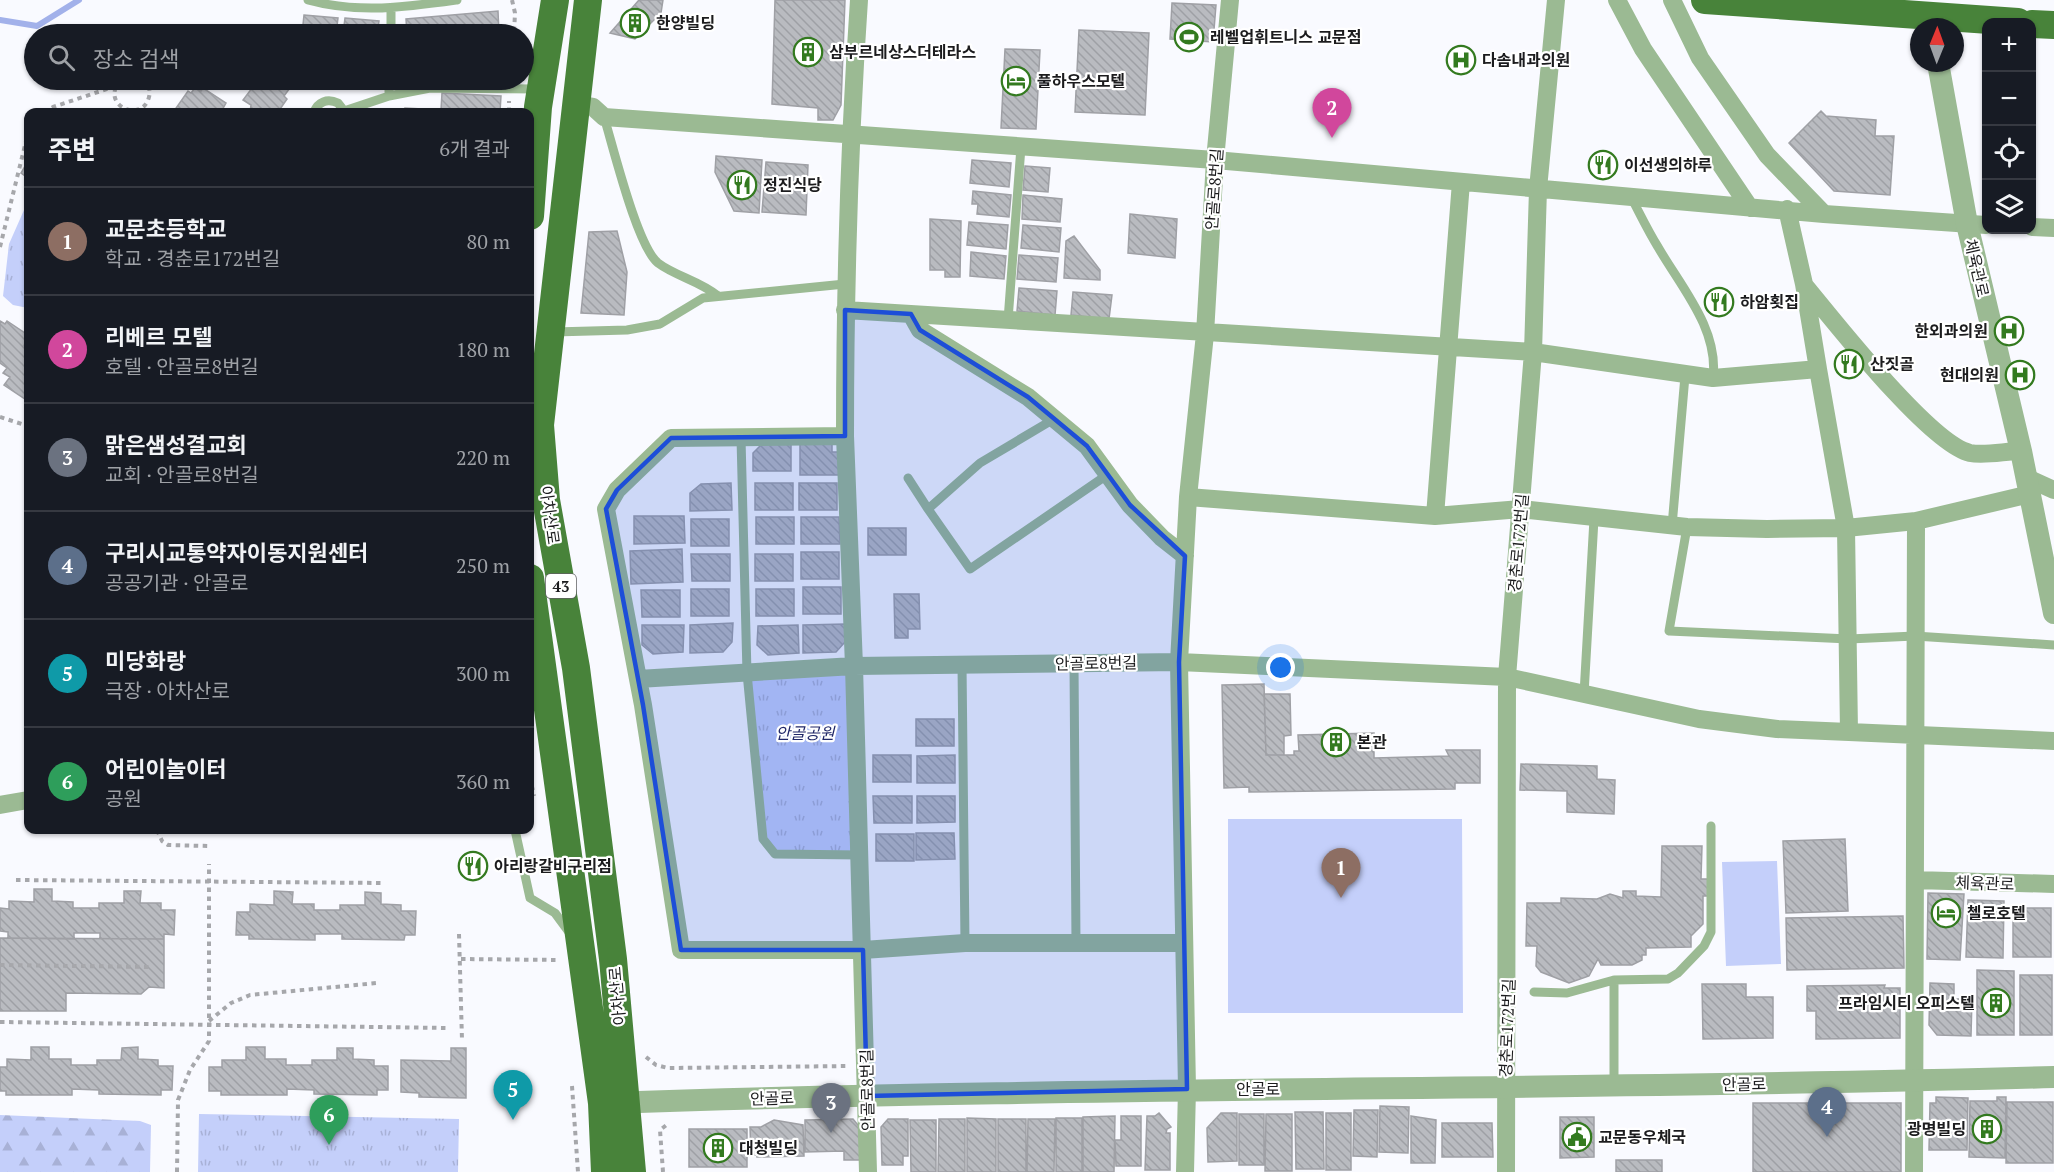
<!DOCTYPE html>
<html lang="ko">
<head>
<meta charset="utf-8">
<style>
	body { margin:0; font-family:"PT Serif","Noto Sans KR",serif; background:#242831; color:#f1f3f6 }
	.controls { position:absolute; right:18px; top:18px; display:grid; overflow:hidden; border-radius:12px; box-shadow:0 2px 4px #0004 }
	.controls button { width:54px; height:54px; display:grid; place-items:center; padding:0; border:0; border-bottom:2px solid #363941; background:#171b24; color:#f1f3f6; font:30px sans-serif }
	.compass { position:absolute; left:1910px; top:18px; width:54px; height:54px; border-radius:50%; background:#171b24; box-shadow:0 2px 4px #0004; rotate:1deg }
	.you { position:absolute; left:1281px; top:668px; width:21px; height:21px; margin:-15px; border:4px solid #fff; border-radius:50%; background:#1a73e8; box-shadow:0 0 0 9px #1a73e833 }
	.badge { display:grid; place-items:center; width:39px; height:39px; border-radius:50%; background:#8c9099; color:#fff; font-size:20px; font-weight:700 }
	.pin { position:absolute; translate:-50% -50px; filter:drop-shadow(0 2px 3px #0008) }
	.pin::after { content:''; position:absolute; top:32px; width:21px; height:18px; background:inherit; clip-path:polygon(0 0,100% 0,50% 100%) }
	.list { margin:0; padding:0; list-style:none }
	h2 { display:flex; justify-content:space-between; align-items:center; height:78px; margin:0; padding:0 24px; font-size:26px }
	h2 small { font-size:20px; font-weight:400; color:#9ea1a6 }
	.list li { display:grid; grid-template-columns:39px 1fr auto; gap:18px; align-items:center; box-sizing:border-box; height:108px; padding:0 24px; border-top:2px solid #363941 }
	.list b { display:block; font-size:22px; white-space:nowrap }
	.list p { margin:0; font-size:20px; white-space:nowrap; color:#9ea1a6 }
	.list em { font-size:20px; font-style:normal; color:#9ea1a6 }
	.icon { flex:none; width:33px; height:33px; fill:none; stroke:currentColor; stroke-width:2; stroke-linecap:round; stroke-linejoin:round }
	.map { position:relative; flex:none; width:2054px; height:1172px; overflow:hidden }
	.search { position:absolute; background:#171b24; box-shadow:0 2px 4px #0004; left:24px; top:24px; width:510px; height:66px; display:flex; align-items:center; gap:15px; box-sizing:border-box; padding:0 21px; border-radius:33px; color:#9ea1a6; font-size:22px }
	.panel { position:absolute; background:#171b24; box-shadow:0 2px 4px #0004; left:24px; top:108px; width:510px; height:726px; border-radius:12px }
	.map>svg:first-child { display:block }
</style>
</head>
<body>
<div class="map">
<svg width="2054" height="1172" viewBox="0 0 2054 1172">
	<defs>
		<pattern id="forest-firs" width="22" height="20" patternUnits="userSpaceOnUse" patternTransform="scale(1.5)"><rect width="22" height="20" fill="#c4cffa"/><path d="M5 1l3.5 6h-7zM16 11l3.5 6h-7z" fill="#a8b1d6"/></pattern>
		<pattern id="park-tufts" width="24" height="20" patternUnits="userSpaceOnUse" patternTransform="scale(1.5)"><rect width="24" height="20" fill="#c4cffa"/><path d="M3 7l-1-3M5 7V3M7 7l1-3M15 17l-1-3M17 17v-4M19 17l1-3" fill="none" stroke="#a8b1d6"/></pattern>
		<pattern id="building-back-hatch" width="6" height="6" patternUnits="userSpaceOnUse" patternTransform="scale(1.5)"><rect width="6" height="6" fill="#b9bbc0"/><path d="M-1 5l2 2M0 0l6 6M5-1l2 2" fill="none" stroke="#9ea0a5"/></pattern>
	</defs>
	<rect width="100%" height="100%" fill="#f9faff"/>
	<path fill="url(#forest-firs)" d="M0 1115 140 1121 151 1125 150 1172H0Z"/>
	<path fill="url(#park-tufts)" d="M28 208V308L13 305 3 296 9 244 24 210Z
		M854 666 861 855 775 854 763 839 747 673Z
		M199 1114 459 1119 458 1172H198Z"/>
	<path fill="#c4cffa" d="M1228 819H1462L1463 1013H1228Z
		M1777 861 1781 964 1726 966 1722 862Z"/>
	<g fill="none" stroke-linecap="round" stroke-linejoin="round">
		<path stroke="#a2b1ea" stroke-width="6" d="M0 20 37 26 79 0"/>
	</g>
	<path fill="url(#building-back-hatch)" stroke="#9fa0a5" stroke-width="1.5" d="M639 0H663L661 13 635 39 610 33Z
		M775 0H845L841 105 833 120H818V108L772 104Z
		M1172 3 1216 5 1213 42 1170 39Z
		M498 11 499 34H407L406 19Z
		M304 15 338 18 336 34H302Z
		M345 18 379 21 377 34H343Z
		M1079 30 1149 33 1145 115 1075 112Z
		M1005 49 1040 50 1036 129 1001 128Z
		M258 80H284L289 83 287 86 290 88 284 96 287 99 278 112H250L251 105 243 100Z
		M195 88 201 91 203 88 226 103 221 112 174 111 188 91 191 93Z
		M442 93 501 96 500 112H405V108L441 110Z
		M1821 111 1826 116 1876 120 1875 136H1894L1890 195 1834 191 1789 143Z
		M716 156 762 160 759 213 734 211 715 172Z
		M972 160 1011 163 1009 187 970 183Z
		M28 161V178L21 173Z
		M766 162 808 165 806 215 762 212Z
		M1025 166 1050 168 1048 192 1023 190Z
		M973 191 1011 195 1009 217 977 214 978 204H972Z
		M1023 195 1062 199 1060 222 1022 219Z
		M1130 214 1177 219 1175 258 1128 253Z
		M930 219 961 221 960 277H945V270H930Z
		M969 222 1008 225 1006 249 967 245Z
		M1023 225 1061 228 1059 252 1021 248Z
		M617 231 627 272 624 315 581 313 589 232Z
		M1074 236 1100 270V280L1064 278 1066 241Z
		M971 252 1006 256 1004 279 970 276Z
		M1019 255 1058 258 1056 282 1017 279Z
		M1019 288 1057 291 1055 315 1017 311Z
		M1073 292 1112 295 1109 319 1071 315Z
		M0 321 5 324 7 321 28 335 24 346 28 348V401L4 385 10 377 3 373 7 368 0 363Z
		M800 442H832V452H839V475H800Z
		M762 444H791V471H753V453Z
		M731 483 732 510 690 511V493L701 484Z
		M755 483H793V510H755Z
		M799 483H837V510H799Z
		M634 516H684L685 543 634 544Z
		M756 517H794V544H756Z
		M801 517H839L840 544H801Z
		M691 519H729V546H691Z
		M868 528H906V555H868Z
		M682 549 683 582 631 584 630 551Z
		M801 552H839V579H801Z
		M691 554H730V581H692Z
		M755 554H793V581H755Z
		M803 587H841V614H803Z
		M691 589H729V616H691Z
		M756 589H794V616H756Z
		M641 590H680V617H642Z
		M894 594H919L920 629H908V638H895Z
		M733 623 732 642 723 652 690 653V625Z
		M845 624V642L836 652 803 653V625Z
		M642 625H684L683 652 653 654 642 645Z
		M798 625 799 653 768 655 757 645 758 626Z
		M1264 684 1266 755H1294V751H1299L1298 735 1374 733V758L1449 756 1446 750H1480V783H1455V789L1249 792V787L1224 788 1222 685Z
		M1264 694H1290L1291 735 1284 736V755H1266Z
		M916 719H954V746H916Z
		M873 755H911V782H873Z
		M955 755V783H917V756Z
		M1521 764 1597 766V779L1615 780 1614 814 1567 812V791L1520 790Z
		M873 796H912V823H874Z
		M917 796H955V822L917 823Z
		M916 833H954L955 859 916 860Z
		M876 834H914V861H876Z
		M1845 839 1848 911 1786 913 1783 841Z
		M1662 846H1702L1701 879H1708V896H1703V924L1691 936V947L1646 948V955H1642V960L1632 965H1601L1598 959 1589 976 1569 983 1541 972 1536 966 1537 946H1526L1527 903H1561V898L1597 899 1610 894 1623 898V891H1636V896L1661 897Z
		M34 889H52V901L73 902V908H99V903H124V891H141L140 903H161V910H175L174 935 164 934V939H100V933H74V939L8 938V932L0 931V908L9 909V901L34 902Z
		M274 891 293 892 292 904H314V910H340V905H365V892L381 893V904L401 905V911H416L415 935H405L404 940 342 939V934H315V940L249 939V935H236L237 912H250V904L274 905Z
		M1928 893 1964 894 1960 960 1927 959Z
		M1968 900 2004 901 2003 958 1966 957Z
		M2013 908H2051V957H2013Z
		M1903 916 1904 968 1787 970 1786 918Z
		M0 938 164 939V988L149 987 141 994 66 993V1011H0Z
		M1977 970 2014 971V1035H1977Z
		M2020 975H2052V1035H2020Z
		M1930 983 1954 984V999H1972L1971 1036 1937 1035 1929 1025Z
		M1702 984H1746V997H1773V1038L1703 1039Z
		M1885 985 1884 988H1900V1038L1816 1039V1011H1807V986Z
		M31 1047H49V1059H71V1065H97V1060H121L122 1048 138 1047V1059L158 1060V1066H173L172 1090H161V1095L99 1094V1090L72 1089V1095H6V1091H0V1067H7V1059L31 1060Z
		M246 1047H265V1059H286V1065H312V1060H337V1048H353V1059L374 1060V1066H388V1090H377V1095L314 1094V1090L287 1089V1095H221V1091H209V1067H222V1060H246Z
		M451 1048H466V1098L419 1097V1093L401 1092V1060L451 1061Z
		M1936 1097 1968 1098 1967 1150H1929L1930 1103H1936Z
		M1997 1097H2006L2005 1158 1969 1157 1970 1101H1997Z
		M2007 1102H2053V1163H2006Z
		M1753 1103H1901V1172H1753Z
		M1380 1106 1409 1107 1408 1153 1379 1152Z
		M1354 1110H1378L1377 1157 1353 1156Z
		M1295 1112H1323L1324 1169H1296Z
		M1159 1113 1171 1127 1167 1129 1166 1133H1170V1170H1145L1147 1116H1155Z
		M1221 1113H1237V1161L1208 1162 1207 1128Z
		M1326 1113H1351V1170H1326Z
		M1239 1114H1264V1165H1239Z
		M1266 1114H1292V1171H1265Z
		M1115 1116 1114 1172H1083V1117Z
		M1121 1116H1141V1166H1116L1115 1140H1121Z
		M1411 1116 1436 1120 1435 1163H1411Z
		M1560 1117H1594V1157L1560 1158Z
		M967 1118 996 1119V1172H967Z
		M1056 1118H1082V1172H1056Z
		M853 1119 862 1130 863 1160H844V1151L805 1152V1120Z
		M888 1119H908V1156H903V1165H882L881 1127Z
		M939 1119H965V1172H938Z
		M998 1119H1026V1172H998Z
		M1028 1119H1055L1054 1172H1027Z
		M774 1120 803 1125 804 1156 757 1157V1155H751L750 1127H761Z
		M910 1120H936V1172H911Z
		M1442 1123H1492L1493 1157H1442Z
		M689 1129H747V1167H689Z
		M1616 1160H1662V1172H1616Z"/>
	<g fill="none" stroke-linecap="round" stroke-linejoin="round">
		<path stroke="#a6a7ab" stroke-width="4" stroke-dasharray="4.5 4.5" stroke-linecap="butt" d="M512 0 515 13 514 34
			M121 80C98 104 142 125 149 97 151 90 148 84 144 80
			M44 112 53 107 116 86
			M509 112V101
			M0 247 28 133
			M0 417 28 426
			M530 777 534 796
			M157 830 162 841 168 845 208 846
			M16 880 384 883
			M459 934 462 1040
			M461 959 559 960
			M0 965 152 967
			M209 1021 231 1003 250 995 377 983
			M0 1022 449 1028
			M646 1057 656 1065 668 1068 848 1066
			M572 1086 578 1172
			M177 1172 178 1100 190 1070 209 1041V864
			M663 1172 660 1130 669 1123"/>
		<path stroke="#9bba93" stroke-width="9" d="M308 0C358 14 407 7 457 0
			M391 34V9
			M389 80V96L430 88 537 89
			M344 111 389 96
			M314 112C318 102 327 98 338 103L345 112
			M604 117C613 146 637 246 658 263 675 276 700 281 718 296
			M1631 197C1640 214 1648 231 1658 247 1681 287 1719 329 1713 378
			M1008 320 1021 147
			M554 332 627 330 660 324 703 298 845 284
			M1054 419 980 463 928 509 970 569 1107 475
			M741 438 747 673 763 839 775 854 861 855
			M908 478 928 509
			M1672 526 1685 376
			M1687 527 1669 631 1849 639 1915 636 2054 645
			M1074 663 1076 944
			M962 664 965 943
			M1584 694 1594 519
			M515 830 530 898 555 913 569 932
			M1534 992 1567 993 1614 980 1668 979 1678 973 1704 946 1711 932V826
			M1614 1086V980"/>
		<path stroke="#9bba93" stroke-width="18" d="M1617 0 1643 49 1750 208
			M1672 0 1700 58 1767 155 1824 214
			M575 104 593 107 604 117 1215 160 1824 214 1986 225
			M2032 227 2054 228
			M1805 286C1834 321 1930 444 1970 453 1985 456 2006 451 2021 451
			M845 310 1533 352 1713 378 1818 369 1804 284 1787 209
			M911 314 920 330 1028 397 1087 446 1130 505 1162 538 1185 556
			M1818 369 1846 528 1849 732 2054 741
			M845 436C845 290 849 145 859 0
			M2027 478 2054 490
			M1188 497 1435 516 1521 509 1687 527 1767 529 1846 528 1916 521 2030 494
			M1435 516 1461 182
			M638 679 854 666 845 436 671 438 617 490 606 509 638 679 643 705 681 950H863L965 943H1184
			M0 805 28 800
			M1915 880 2054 884
			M868 1172 854 666 1179 662 1188 497 1205 334 1215 160 1230 0
			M1185 1172 1187 1089 1179 662 1507 677 1699 719 1777 729 1849 732
			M1506 1172 1507 677 1533 352 1538 189 1556 0
			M1914 1172 1916 521"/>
		<path stroke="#9bba93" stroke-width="22" d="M1938 63 1967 224 2021 451 2054 613
			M609 1103C1091 1086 1573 1091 2054 1077"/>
		<path stroke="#48833a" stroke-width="28" d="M588 0 540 425 546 500 576 668 613 959 632 1172
			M1705 0 2018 22
			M2032 24 2054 25
			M530 216 538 107 555 0
			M530 578 602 1103 605 1172"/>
	</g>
	<path fill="#1d4ed8" fill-opacity="0.2" stroke="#1d4ed8" stroke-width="4.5" stroke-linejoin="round" d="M845 310 911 314 920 330 1028 397 1087 446 1130 505 1185 556 1179 662 1187 1089 867 1096 863 950H681L643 705 606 509 617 490 671 438 845 436Z"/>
	<defs>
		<g id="building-ring" transform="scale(1.5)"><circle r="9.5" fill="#fff" stroke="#337a1f" stroke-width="1.5"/><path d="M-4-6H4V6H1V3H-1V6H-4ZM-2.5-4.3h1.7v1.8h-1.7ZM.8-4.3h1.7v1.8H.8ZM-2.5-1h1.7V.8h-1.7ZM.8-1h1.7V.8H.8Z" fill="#337a1f"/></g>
		<g id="stadium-ring" transform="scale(1.5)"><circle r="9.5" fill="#fff" stroke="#337a1f" stroke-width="1.5"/><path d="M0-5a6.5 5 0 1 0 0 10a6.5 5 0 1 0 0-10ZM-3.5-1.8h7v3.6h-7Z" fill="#337a1f"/></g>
		<g id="hospital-ring" transform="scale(1.5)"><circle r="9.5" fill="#fff" stroke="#337a1f" stroke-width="1.5"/><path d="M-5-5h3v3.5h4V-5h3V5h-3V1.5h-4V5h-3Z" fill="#337a1f"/></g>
		<g id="hotel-ring" transform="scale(1.5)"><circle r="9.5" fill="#fff" stroke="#337a1f" stroke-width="1.5"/><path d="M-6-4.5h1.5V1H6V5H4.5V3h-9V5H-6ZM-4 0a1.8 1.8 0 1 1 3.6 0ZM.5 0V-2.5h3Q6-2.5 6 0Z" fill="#337a1f"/></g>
		<g id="restaurant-ring" transform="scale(1.5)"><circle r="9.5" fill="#fff" stroke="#337a1f" stroke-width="1.5"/><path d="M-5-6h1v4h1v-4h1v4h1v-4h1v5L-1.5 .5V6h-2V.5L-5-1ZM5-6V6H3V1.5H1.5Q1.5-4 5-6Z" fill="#337a1f"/></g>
		<g id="civic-ring" transform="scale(1.5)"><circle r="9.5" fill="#fff" stroke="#337a1f" stroke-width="1.5"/><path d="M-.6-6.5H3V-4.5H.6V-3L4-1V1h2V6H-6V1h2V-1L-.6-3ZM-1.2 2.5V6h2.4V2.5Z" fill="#337a1f"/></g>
	</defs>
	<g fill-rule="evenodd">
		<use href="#building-ring" x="635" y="23"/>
		<use href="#stadium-ring" x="1189" y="37"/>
		<use href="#building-ring" x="808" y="52"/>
		<use href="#hospital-ring" x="1461" y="60"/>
		<use href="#hotel-ring" x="1016" y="81"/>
		<use href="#restaurant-ring" x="1603" y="165"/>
		<use href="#restaurant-ring" x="742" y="185"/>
		<use href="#restaurant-ring" x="1719" y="302"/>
		<use href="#hospital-ring" x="2009" y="331"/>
		<use href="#restaurant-ring" x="1849" y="364"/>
		<use href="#hospital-ring" x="2020" y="375"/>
		<use href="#building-ring" x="1336" y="742"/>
		<use href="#restaurant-ring" x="473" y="866"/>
		<use href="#hotel-ring" x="1946" y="913"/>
		<use href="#building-ring" x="1996" y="1003"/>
		<use href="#building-ring" x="1987" y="1129"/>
		<use href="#civic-ring" x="1577" y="1137"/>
		<use href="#building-ring" x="718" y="1148"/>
	</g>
	<g text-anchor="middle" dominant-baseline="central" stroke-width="4.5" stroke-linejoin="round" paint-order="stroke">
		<rect fill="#fff" stroke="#606062" stroke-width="1.5" x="546" y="574" width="30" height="24" rx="4.5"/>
		<g font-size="15" font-weight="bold" fill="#1c1c1e">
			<text x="561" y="586">43</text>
		</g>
		<g font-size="16" font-weight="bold" fill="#1c1c1e" stroke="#fff" text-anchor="start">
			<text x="656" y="23">한양빌딩</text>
			<text x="1210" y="37">레벨업휘트니스 교문점</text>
			<text x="829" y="52">삼부르네상스더테라스</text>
			<text x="1482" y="60">다솜내과의원</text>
			<text x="1037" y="81">풀하우스모텔</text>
			<text x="1624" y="165">이선생의하루</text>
			<text x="763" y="185">정진식당</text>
			<text x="1740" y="302">하암횟집</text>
			<text x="1988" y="331" text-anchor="end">한외과의원</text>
			<text x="1870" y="364">산짓골</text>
			<text x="1999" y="375" text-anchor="end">현대의원</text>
			<text x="1357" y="742">본관</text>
			<text x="494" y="866">아리랑갈비구리점</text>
			<text x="1967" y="913">첼로호텔</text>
			<text x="1975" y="1003" text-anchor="end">프라임시티 오피스텔</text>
			<text x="1966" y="1129" text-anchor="end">광명빌딩</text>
			<text x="1598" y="1137">교문동우체국</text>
			<text x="739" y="1148">대청빌딩</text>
		</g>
		<g font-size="16" fill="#1c1c1e" stroke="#fff">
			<text transform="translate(1214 189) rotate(-86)">안골로8번길</text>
			<text transform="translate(1977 268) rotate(77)">체육관로</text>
			<text transform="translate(550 515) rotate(82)">아차산로</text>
			<text transform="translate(1518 543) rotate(-85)">경춘로172번길</text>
			<text transform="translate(1096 663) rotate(-1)">안골로8번길</text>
			<text transform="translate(1985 883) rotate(2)">체육관로</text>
			<text transform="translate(617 996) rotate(-95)">아차산로</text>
			<text transform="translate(1507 1028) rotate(-88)">경춘로172번길</text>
			<text transform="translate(1744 1084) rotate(-1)">안골로</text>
			<text x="1258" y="1089">안골로</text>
			<text transform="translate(867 1090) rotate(-91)">안골로8번길</text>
			<text transform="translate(772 1098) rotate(-2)">안골로</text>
		</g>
		<g font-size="16" font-style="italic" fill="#202768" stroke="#fff">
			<text x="805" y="733">안골공원</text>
		</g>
	</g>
</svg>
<div class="controls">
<button>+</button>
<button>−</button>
<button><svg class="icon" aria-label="locate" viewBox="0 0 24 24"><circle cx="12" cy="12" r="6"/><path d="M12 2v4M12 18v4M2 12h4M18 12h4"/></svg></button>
<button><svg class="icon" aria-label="layers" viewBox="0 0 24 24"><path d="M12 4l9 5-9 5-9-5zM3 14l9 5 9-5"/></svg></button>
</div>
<svg class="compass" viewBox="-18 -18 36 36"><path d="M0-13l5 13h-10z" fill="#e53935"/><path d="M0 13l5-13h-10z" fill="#9ea1a6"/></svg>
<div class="you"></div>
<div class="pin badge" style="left:1341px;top:898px;background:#8d6e63">1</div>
<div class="pin badge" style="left:1332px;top:138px;background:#d1479c">2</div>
<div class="pin badge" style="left:831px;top:1133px;background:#6b7280">3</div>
<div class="pin badge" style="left:1827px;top:1137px;background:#5c6f8a">4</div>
<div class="pin badge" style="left:513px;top:1120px;background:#0f9aa8">5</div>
<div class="pin badge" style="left:329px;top:1145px;background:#2e9e5b">6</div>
<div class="search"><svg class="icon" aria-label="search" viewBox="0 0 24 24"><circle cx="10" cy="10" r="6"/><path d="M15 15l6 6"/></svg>장소 검색</div>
<section class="panel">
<h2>주변<small>6개 결과</small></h2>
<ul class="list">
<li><span class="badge" style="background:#8d6e63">1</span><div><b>교문초등학교</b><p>학교 · 경춘로172번길</p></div><em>80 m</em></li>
<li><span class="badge" style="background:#d1479c">2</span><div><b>리베르 모텔</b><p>호텔 · 안골로8번길</p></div><em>180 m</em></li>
<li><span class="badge" style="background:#6b7280">3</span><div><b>맑은샘성결교회</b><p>교회 · 안골로8번길</p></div><em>220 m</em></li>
<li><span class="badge" style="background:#5c6f8a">4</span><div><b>구리시교통약자이동지원센터</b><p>공공기관 · 안골로</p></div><em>250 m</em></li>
<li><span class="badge" style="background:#0f9aa8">5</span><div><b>미당화랑</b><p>극장 · 아차산로</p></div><em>300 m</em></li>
<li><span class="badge" style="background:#2e9e5b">6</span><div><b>어린이놀이터</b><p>공원</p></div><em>360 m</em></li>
</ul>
</section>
</div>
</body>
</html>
